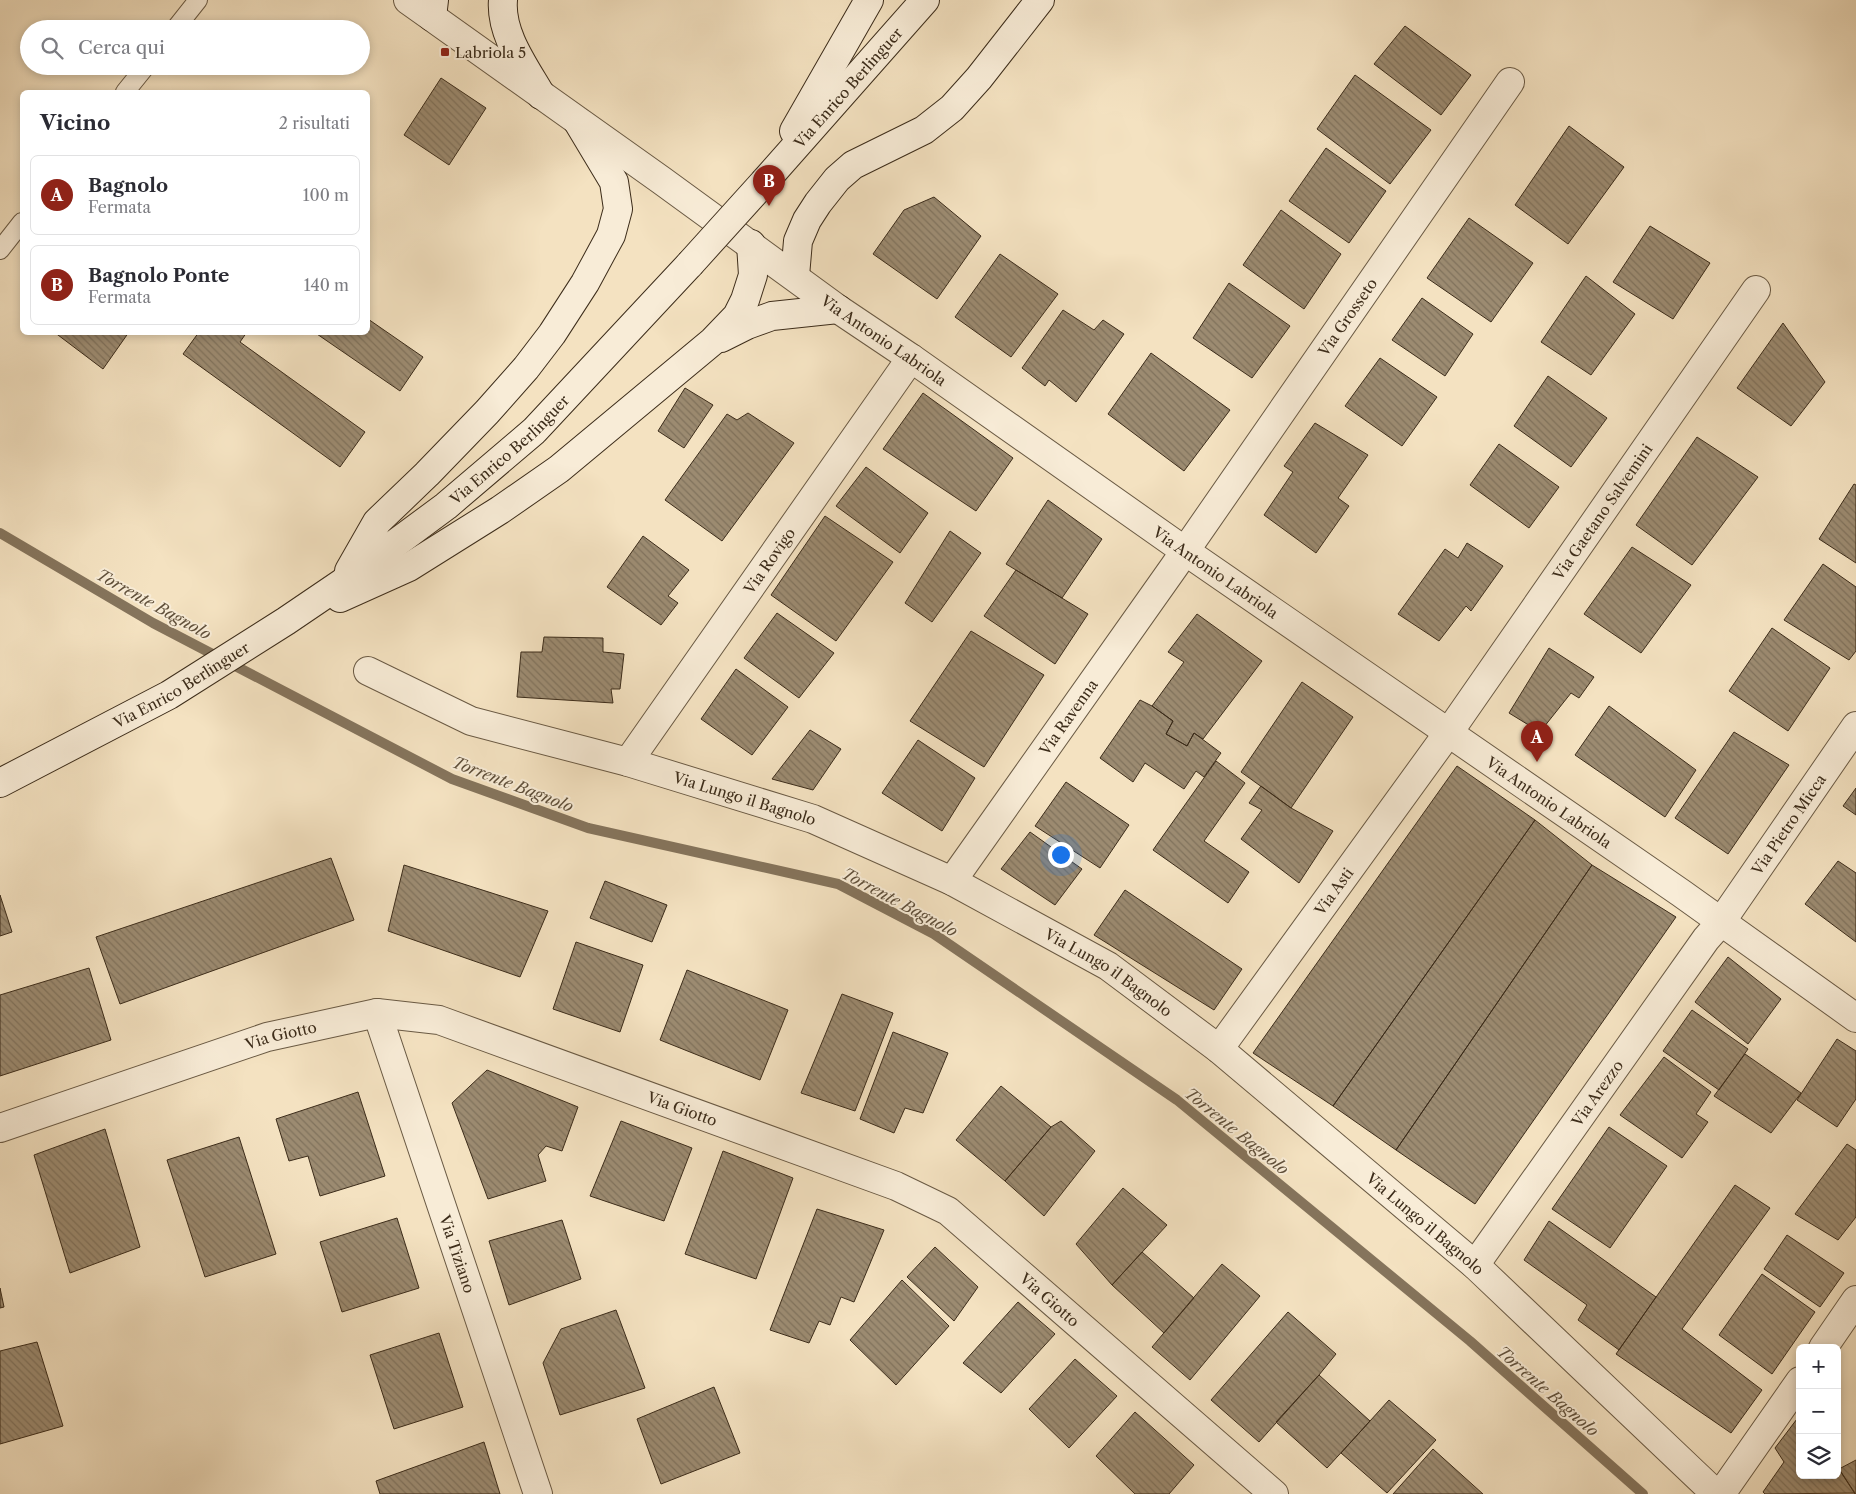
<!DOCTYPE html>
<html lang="it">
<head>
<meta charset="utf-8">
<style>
	body { margin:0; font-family:"Libre Caslon Text",serif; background:#f7f7f7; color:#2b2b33 }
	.controls { position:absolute; right:15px; bottom:15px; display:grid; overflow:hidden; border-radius:8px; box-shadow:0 2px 8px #0003 }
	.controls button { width:45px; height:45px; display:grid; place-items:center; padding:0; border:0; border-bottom:1px solid #e1e1e2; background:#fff; color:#2b2b33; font:25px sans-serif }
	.you { position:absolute; left:1060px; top:854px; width:18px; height:18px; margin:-12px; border:4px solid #fff; border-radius:50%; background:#1a73e8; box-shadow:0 0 0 8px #1a73e833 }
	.badge { display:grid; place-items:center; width:32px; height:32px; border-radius:50%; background:#8f2418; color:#fff; font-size:16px; font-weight:700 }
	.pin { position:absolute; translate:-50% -41px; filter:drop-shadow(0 1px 2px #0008) }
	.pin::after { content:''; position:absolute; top:26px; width:18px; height:15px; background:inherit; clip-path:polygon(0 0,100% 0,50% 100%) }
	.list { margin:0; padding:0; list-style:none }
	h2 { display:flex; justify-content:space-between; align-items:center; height:65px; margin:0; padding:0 20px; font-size:21px }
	h2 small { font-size:16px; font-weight:400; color:#7c7c81 }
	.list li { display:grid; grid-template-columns:32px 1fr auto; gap:15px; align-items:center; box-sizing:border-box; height:80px; margin:0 10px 10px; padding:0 10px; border:1px solid #e1e1e2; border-radius:8px }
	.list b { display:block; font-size:19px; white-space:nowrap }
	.list p { margin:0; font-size:16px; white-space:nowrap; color:#7c7c81 }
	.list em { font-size:16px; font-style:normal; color:#7c7c81 }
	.icon { flex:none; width:28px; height:28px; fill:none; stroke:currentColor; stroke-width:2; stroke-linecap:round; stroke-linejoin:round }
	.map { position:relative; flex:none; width:1856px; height:1494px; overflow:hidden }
	.search { position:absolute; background:#fff; box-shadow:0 2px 8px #0003; left:20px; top:20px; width:350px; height:55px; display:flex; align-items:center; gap:12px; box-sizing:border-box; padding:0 18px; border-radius:28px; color:#7c7c81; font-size:19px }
	.panel { position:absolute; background:#fff; box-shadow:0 2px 8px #0003; left:20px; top:90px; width:350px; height:245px; border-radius:8px }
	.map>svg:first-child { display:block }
</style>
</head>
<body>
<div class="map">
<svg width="1856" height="1494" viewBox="0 0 1856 1494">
	<defs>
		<pattern id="building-back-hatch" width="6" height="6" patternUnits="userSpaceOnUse" patternTransform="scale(1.25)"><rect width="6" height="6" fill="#9c8b71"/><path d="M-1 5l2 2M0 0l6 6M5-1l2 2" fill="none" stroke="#80725c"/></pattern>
	</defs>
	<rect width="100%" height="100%" fill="#f4e2c1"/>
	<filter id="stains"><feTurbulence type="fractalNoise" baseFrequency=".004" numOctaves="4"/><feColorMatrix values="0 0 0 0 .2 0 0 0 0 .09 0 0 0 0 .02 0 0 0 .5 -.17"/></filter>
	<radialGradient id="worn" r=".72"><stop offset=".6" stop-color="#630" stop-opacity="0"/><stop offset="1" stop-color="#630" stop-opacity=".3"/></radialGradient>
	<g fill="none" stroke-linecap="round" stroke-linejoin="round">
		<path stroke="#85745c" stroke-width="10" d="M0 533 153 623 452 779 588 828 838 884 934 934 1177 1100 1470 1341 1643 1494"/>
	</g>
	<path fill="url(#building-back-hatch)" stroke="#3c2c1a" d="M1405 26 1471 75 1441 115 1374 64Z
		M1355 75 1431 130 1390 184 1317 129Z
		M441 78 486 108 449 165 404 135Z
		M1569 126 1624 167 1568 244 1515 205Z
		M1326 148 1386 191 1349 243 1289 201Z
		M934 197 981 236 937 299 873 254 904 210Z
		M1281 210 1341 254 1304 309 1243 265Z
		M1469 218 1533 263 1491 322 1427 278Z
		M1650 226 1710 263 1673 319 1613 282Z
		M1000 254 1058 294 1011 357 955 317Z
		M1586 276 1635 314 1591 375 1541 342Z
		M1229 283 1290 326 1252 378 1193 338Z
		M1422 298 1473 334 1445 376 1392 340Z
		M1063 310 1094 330 1103 320 1124 334 1076 402 1049 380 1045 386 1022 368Z
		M368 319 423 357 400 391 314 332H368Z
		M1783 323 1825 382 1791 426 1737 388Z
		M54 332H129L103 369Z
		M199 332H247L240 342 365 432 340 467 183 354Z
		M1151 353 1230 410 1184 471 1108 414Z
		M1380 358 1437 397 1402 446 1345 406Z
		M1548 376 1607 418 1571 467 1514 426Z
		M685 388 713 405 684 448 658 431Z
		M923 393 1013 458 976 511 883 449Z
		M748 413 794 443 722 541 665 500 727 414 737 420Z
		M1315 423 1368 455 1338 498 1349 506 1316 553 1264 515 1293 472 1284 466Z
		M1697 437 1758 477 1692 565 1636 525Z
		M1499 444 1559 487 1529 528 1470 485Z
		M866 467 928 513 900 553 836 506Z
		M1854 484 1856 485V563L1819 539Z
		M1048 500 1102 539 1062 598 1006 564Z
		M825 516 893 562 836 641 771 595Z
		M950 531 981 553 932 622 905 603Z
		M643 536 689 570 668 596 678 603 661 625 607 587Z
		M1467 543 1503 566 1471 611 1466 606 1439 641 1398 614 1445 549 1458 558Z
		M1632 547 1691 585 1641 653 1584 614Z
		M1823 564 1856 587V651L1849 660 1784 620Z
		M1016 570 1088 614 1055 664 984 616Z
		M777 613 834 653 799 698 744 658Z
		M1197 614 1262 661 1203 739 1194 733 1187 746 1166 734 1173 721 1152 706 1184 662 1168 652Z
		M1772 628 1830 668 1788 731 1729 691Z
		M971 631 1044 675 984 767 910 721Z
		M544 637 603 638V652L624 654 620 689H611L613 703 517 697 521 652H542Z
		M1549 648 1594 677 1579 698 1571 693 1540 732 1509 713Z
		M736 669 788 707 752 755 701 719Z
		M1302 682 1353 717 1291 808 1241 772Z
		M1140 700 1152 706 1173 721 1166 734 1187 746 1194 733 1221 753 1204 777 1196 771 1184 789 1145 763 1133 782 1100 758Z
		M1609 706 1696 770 1665 817 1575 755Z
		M810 730 841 749 813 790 772 779Z
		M1734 732 1789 765 1728 854 1675 818Z
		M918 740 975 778 942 831 882 793Z
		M1216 761 1245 783 1204 841 1249 872 1228 903 1153 850Z
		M1457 766 1535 820 1333 1106 1253 1053Z
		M1066 782 1129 825 1100 868 1035 826Z
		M1261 786 1291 808 1333 831 1299 883 1241 839 1262 810 1249 803Z
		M1856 788V815L1843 806Z
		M1535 820 1592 865 1396 1150 1333 1106Z
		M1030 832 1082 869 1055 905 1001 869Z
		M331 858 354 920 120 1004 96 937Z
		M1838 861 1856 873V942L1805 904Z
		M404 865 548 911 520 977 388 931Z
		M1592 865 1676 917 1475 1204 1396 1150Z
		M605 881 667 905 652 942 590 918Z
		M1125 890 1242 969 1214 1010 1094 935Z
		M0 895 12 932 0 936Z
		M576 942 643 965 620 1032 553 1009Z
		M1728 957 1781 999 1748 1044 1695 1002Z
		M89 968 111 1040 0 1076V995Z
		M687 970 788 1010 760 1080 660 1040Z
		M842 994 893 1013 855 1111 801 1093Z
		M1692 1010 1748 1049 1719 1090 1663 1051Z
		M893 1032 948 1053 923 1113 905 1108 894 1133 860 1119Z
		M1837 1039 1856 1051V1099L1837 1127 1797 1100Z
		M1745 1054 1801 1093 1771 1133 1714 1096Z
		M1664 1057 1711 1092 1696 1114 1708 1122 1682 1158 1620 1115Z
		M487 1070 578 1107 562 1151 546 1146 538 1155 546 1181 488 1199 452 1103Z
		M1001 1086 1051 1127 1005 1181 956 1140Z
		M358 1092 385 1176 320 1196 308 1156 289 1161 276 1119Z
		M621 1121 692 1148 664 1221 590 1196Z
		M1061 1121 1095 1151 1044 1216 1005 1181 1051 1127Z
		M1609 1127 1667 1166 1610 1248 1552 1209Z
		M105 1129 140 1247 70 1273 34 1155Z
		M239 1137 276 1254 205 1277 167 1160Z
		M1847 1144 1856 1150V1217L1838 1240 1795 1214Z
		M723 1151 793 1178 756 1279 685 1254Z
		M1735 1185 1770 1208 1682 1329 1762 1390 1731 1433 1616 1354Z
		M1123 1188 1167 1225 1112 1285 1076 1244Z
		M817 1209 884 1230 854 1302 841 1297 830 1325 819 1321 809 1343 770 1330Z
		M397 1218 419 1288 342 1312 320 1242Z
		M562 1220 581 1279 509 1305 489 1241Z
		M1549 1221 1656 1297 1619 1350 1578 1320 1587 1305 1524 1260Z
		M1787 1235 1844 1273 1820 1307 1764 1269Z
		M935 1247 978 1287 954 1321 907 1277Z
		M1142 1252 1194 1298 1164 1333 1112 1285Z
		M1222 1264 1260 1296 1190 1380 1152 1347Z
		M1762 1274 1815 1312 1772 1374 1719 1335Z
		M902 1280 949 1326 896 1385 850 1340Z
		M0 1288 4 1307 0 1308Z
		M1018 1302 1055 1334 1001 1393 963 1363Z
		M616 1310 645 1388 560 1415 543 1363 561 1329Z
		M1288 1312 1336 1354 1319 1375 1259 1442 1211 1400Z
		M439 1333 463 1407 394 1429 370 1355Z
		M37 1342 63 1426 0 1444V1351Z
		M1075 1359 1117 1396 1069 1448 1029 1409Z
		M1319 1375 1370 1421 1327 1468 1276 1422Z
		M714 1387 740 1453 661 1484 637 1419Z
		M1389 1400 1436 1440 1387 1493 1341 1453Z
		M1135 1412 1194 1465 1169 1494H1135L1096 1456Z
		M1800 1415V1475H1837V1466L1855 1493 1765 1494 1763 1492 1784 1462 1775 1448Z
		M484 1442 500 1494H380L376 1481Z
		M1433 1449 1483 1494H1393Z
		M1856 1460V1494H1855L1839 1469Z"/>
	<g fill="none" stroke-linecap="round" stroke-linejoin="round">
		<g stroke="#6a5a44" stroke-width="20">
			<path id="service" d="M175 29 198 0
				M125 92 146 66
				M0 250 22 222"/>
		</g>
		<g stroke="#6a5a44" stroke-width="30">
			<g id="minor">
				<path id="s1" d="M368 671 471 721 628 762 813 819 952 881 1108 966 1219 1049 1475 1265 1716 1494"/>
				<path id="s2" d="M628 762 911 358"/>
				<path id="s3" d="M952 881 1174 567 1510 82"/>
				<path id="s4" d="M377 1013 538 1494"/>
				<path id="s5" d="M1219 1049 1456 722 1756 290"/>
				<path id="s6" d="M0 1128 267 1037 377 1013 439 1020 896 1186 948 1211 1274 1494"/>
				<path id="s7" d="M1475 1265 1706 939 1721 922 1856 726"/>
				<path d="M1823 1348 1856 1300"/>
				<path d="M1721 1494 1800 1381"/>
			</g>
		</g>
		<g stroke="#6a5a44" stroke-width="30">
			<g id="tertiary">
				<path id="s8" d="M408 0 661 180 838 309 911 358 1185 551 1681 893 1856 1018"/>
			</g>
		</g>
		<g stroke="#3c2c1a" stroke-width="30">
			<g id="secondary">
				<path d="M503 0C500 34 525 67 541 95"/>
				<path d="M432 17 434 0"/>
				<path d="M794 131 869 0"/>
				<path id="s9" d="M765 181 925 0"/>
				<path d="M795 276 798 241 807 220 818 203 837 179 853 165 924 130 952 108 979 78 1040 0"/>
				<path d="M721 338 747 325 772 316 838 309"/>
				<path d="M349 571 377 522 427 474 487 412 526 368 552 334 585 283 611 235 618 209 614 182 578 122"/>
				<path d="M340 598 409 567 500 510 559 469 713 341 737 316 745 300 753 275 751 244"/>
				<path id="s10" d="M0 783 169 695 286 621 342 583 446 506 534 431 690 264"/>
			</g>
		</g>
		<use href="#service" stroke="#f8ecd7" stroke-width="18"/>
		<use href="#minor" stroke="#f8ecd7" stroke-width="28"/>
		<use href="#tertiary" stroke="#f8ecd7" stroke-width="28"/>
		<use href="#secondary" stroke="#f8ecd7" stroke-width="28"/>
		<g stroke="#3c2c1a" stroke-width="30" stroke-linecap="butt">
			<path id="secondary-bridge" d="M690 264 765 181"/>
		</g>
		<use href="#secondary-bridge" stroke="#f8ecd7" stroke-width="28"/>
	</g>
	<rect fill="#8f2418" stroke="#f8ecd7" stroke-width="2" x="440" y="47" width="10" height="10" rx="2.5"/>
	<g text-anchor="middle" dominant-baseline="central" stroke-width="4" stroke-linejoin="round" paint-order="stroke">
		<g font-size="15" fill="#3c2c1a" stroke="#f8ecd7" text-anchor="start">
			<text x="455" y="52">Labriola 5</text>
		</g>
		<g font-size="15" fill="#3c2c1a" stroke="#f8ecd7">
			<text stroke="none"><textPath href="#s9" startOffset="125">Via Enrico Berlinguer</textPath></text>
			<text stroke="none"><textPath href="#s3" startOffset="689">Via Grosseto</textPath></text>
			<text stroke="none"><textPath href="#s8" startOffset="585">Via Antonio Labriola</textPath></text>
			<text stroke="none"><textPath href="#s10" startOffset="611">Via Enrico Berlinguer</textPath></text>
			<text stroke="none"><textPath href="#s5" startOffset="660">Via Gaetano Salvemini</textPath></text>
			<text stroke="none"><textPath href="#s2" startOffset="246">Via Rovigo</textPath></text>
			<text stroke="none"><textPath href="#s8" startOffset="990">Via Antonio Labriola</textPath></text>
			<text stroke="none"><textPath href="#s10" startOffset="206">Via Enrico Berlinguer</textPath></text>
			<text stroke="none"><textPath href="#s3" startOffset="201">Via Ravenna</textPath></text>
			<text stroke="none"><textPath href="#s1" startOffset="399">Via Lungo il Bagnolo</textPath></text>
			<text stroke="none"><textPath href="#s8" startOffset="1395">Via Antonio Labriola</textPath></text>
			<text stroke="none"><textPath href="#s7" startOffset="541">Via Pietro Micca</textPath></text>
			<text stroke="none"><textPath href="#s5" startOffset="195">Via Asti</textPath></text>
			<text stroke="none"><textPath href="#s1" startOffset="804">Via Lungo il Bagnolo</textPath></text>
			<text stroke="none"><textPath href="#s6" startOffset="296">Via Giotto</textPath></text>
			<text stroke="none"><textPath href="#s7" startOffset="211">Via Arezzo</textPath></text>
			<text stroke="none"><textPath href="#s6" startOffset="716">Via Giotto</textPath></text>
			<text stroke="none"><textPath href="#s1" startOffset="1209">Via Lungo il Bagnolo</textPath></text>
			<text stroke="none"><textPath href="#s4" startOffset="254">Via Tiziano</textPath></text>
			<text stroke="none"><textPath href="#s6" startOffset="1136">Via Giotto</textPath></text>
		</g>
		<g font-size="16" font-style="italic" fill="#60503b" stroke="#f8ecd7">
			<text transform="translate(154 604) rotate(29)">Torrente Bagnolo</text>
			<text transform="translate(513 784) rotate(21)">Torrente Bagnolo</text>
			<text transform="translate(900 902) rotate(28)">Torrente Bagnolo</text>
			<text transform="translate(1237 1131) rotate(39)">Torrente Bagnolo</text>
			<text transform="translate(1548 1391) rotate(41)">Torrente Bagnolo</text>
		</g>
	</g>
	<rect width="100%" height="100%" filter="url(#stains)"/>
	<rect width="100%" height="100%" fill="url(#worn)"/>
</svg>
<div class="controls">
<button>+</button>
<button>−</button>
<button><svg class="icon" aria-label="layers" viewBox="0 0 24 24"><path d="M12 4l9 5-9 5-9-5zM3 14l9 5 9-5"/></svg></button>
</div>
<div class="you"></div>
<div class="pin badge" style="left:1537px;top:762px">A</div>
<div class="pin badge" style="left:769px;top:206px">B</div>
<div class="search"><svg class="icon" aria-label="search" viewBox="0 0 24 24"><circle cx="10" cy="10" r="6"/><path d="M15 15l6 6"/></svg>Cerca qui</div>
<section class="panel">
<h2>Vicino<small>2 risultati</small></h2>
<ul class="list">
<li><span class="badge">A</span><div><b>Bagnolo</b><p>Fermata</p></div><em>100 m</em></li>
<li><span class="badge">B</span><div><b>Bagnolo Ponte</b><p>Fermata</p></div><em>140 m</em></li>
</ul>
</section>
</div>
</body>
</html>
